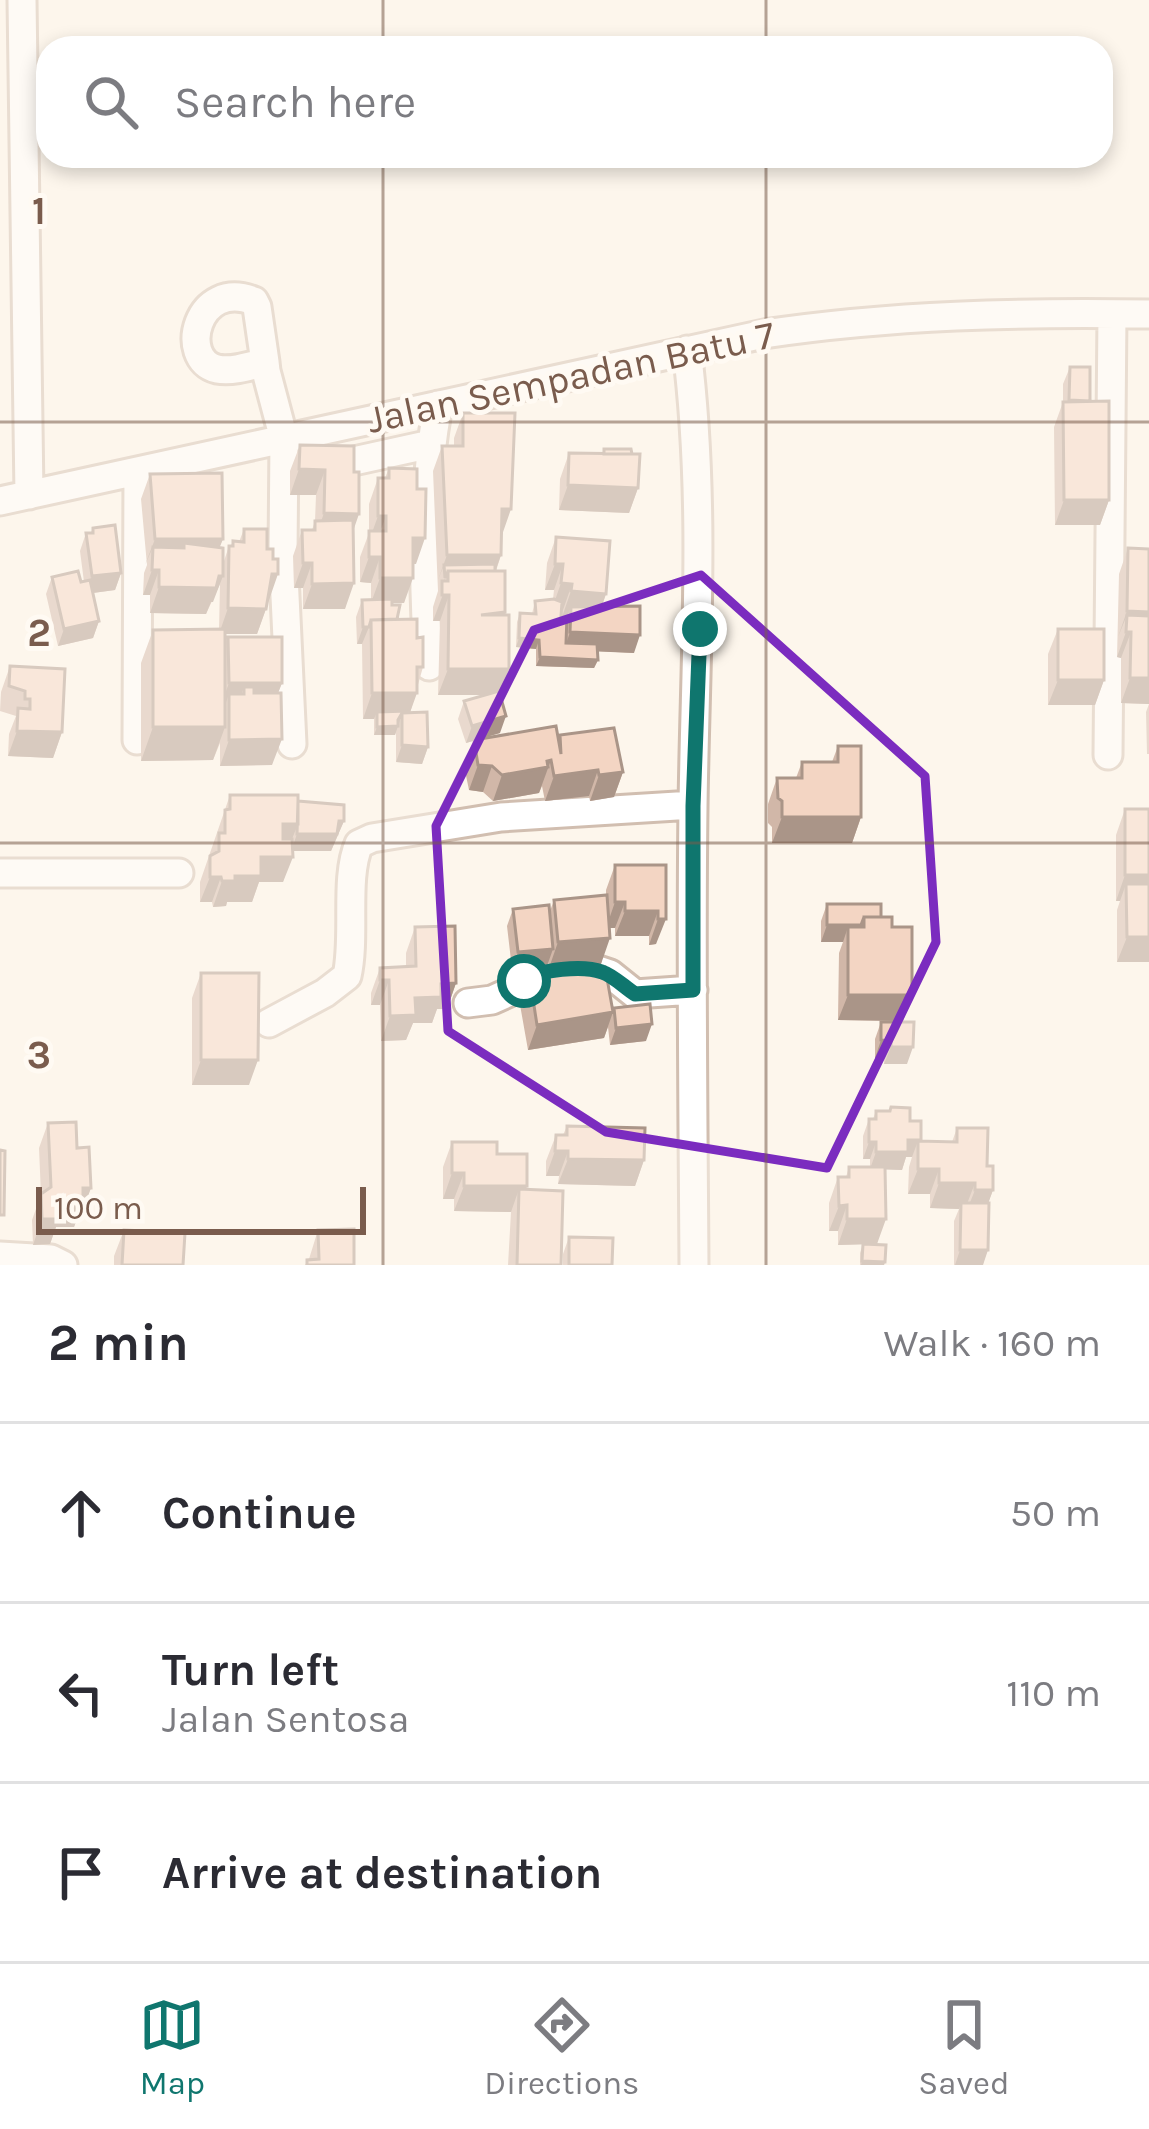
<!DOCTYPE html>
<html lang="en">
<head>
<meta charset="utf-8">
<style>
	body { margin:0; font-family:Karla,sans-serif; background:#f7f7f7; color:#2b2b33 }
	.scale { position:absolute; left:36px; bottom:30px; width:330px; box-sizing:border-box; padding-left:12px; border:6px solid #7a5c4d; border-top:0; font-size:33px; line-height:42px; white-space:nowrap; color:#7a5c4d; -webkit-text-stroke:9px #fffaf3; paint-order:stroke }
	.stop { position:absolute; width:36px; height:36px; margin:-27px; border:9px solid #0f766e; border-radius:50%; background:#fff }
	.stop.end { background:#0f766e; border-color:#fff; box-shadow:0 3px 12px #0008 }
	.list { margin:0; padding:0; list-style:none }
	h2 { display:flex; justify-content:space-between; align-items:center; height:156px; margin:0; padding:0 48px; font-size:51px }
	h2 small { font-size:39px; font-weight:400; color:#7c7c81 }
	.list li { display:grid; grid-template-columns:78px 1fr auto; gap:36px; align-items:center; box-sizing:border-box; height:180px; padding:0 48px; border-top:3px solid #e1e1e2 }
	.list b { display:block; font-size:45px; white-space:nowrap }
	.list p { margin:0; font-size:39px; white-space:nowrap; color:#7c7c81 }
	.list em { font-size:39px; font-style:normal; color:#7c7c81 }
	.icon { flex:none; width:66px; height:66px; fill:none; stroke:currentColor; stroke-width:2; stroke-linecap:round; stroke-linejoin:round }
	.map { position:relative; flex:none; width:1149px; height:1265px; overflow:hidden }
	.search { position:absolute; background:#fff; box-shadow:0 6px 18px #0003; left:36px; right:36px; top:36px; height:132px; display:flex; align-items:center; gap:30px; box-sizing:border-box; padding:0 42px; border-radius:36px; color:#7c7c81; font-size:45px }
	.sheet { height:696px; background:#fff }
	nav { display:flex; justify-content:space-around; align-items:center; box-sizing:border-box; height:168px; border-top:3px solid #e1e1e2; background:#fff; font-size:33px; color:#7c7c81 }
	nav a { display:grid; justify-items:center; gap:6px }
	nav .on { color:#0f766e }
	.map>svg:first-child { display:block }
</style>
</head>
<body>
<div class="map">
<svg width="1149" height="1265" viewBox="0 0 1149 1265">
	<rect width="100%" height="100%" fill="#fdf6ec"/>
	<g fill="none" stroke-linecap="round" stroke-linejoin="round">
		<g stroke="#d1beb0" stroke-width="33">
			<path id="minor" d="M22 0 29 495
				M687 350C706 502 695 655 693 807 691 960 693 1112 694 1265
				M265 362C250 366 232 372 217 369 177 359 197 278 254 301L257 307 265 362 266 371 284 439 283 554 292 744
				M340 464 431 444
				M0 501 764 334C892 315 1020 312 1149 314
				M429 666C422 581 423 489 438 405
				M137 740 138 471
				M1108 755 1112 314
				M0 873H179
				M468 1003 492 1000 514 990 533 974 595 969 610 974 635 994 693 990
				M269 1023 325 993 347 976C356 936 344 878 359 844L372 838 501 817 693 805
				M0 1256 51 1259 63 1265"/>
		</g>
		<use href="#minor" stroke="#fff" stroke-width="27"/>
	</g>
	<path fill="#d1b7a8" d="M1070 367 1089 402 1109 500 1100 525H1055L1054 427 1063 402V384Z
		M463 413 502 535 501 555 496 571 505 612 509 669 500 694V733L478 739 558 740 560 735 623 772 614 797 590 801 589 796 545 801 542 786 539 793 493 801 483 792 469 790 464 766 473 741 466 743 458 719 464 701 485 695H438L440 621H433V607L438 591 433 471 442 446H454V438Z
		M300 445 354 446 353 529 345 609H303V588H294L293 556 302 530H312L315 521 316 495H290V471Z
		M604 449 638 488 629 513 559 510 560 479 569 453 602 454Z
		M389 468 416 564H413L404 603H392L397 619 417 638 423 667 410 713 428 747 422 764 396 762V732L395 735H374V719H363L362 644H357L356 617 362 600 371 599V583L360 582V557L369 533V504L378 478H385Z
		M150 474 223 539 219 547 223 564 229 546H231L233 541 239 542 244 529 269 600 257 634H225V645L228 637 282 683 278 693 272 765 220 766V743L213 760 141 761V663L153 630H219L220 584 206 614 150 613V595H143L144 573 147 565 141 499Z
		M93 528 121 573 115 590 93 593 99 621 93 638 58 646 46 594 52 577 84 582 80 551 86 533H91Z
		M556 537 606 594 602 606 634 653 597 651 598 660 594 668 536 666V649L516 647 517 622 520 613 532 614 535 601 553 599 554 590H545L547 563Z
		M1128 548 1149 549V754H1147L1146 712 1149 704 1121 703V658L1117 657 1119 574Z
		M1058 629 1104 680 1095 705H1048V654Z
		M10 666 62 732 53 758 8 756 9 734 16 716 0 711 1 692Z
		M838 746 861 817 852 843H772V827L768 823V804L777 778H796L802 762H832Z
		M230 795 298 801 344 821 331 851H292L283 882H259L252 902H227L226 906 213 907 212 902H200V882Z
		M1125 809H1149V962H1117V910L1120 901H1116V835Z
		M615 865H666L656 944 649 945V936H615V928H609L601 964 549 968 548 962 547 966 512 969 507 926 513 909 550 911 554 900 606 895V890Z
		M827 904 881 917 892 927 912 995 903 1021 838 1020 839 953 843 942H821V921Z
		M415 927 456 983 447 1009H437L432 1023H413L406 1040 381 1041 380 1005H371V993L380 968 406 967V953Z
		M201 973 249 1085H192V998Z
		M529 973 557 975 613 1011 646 1041 610 1045 608 1027 604 1038 528 1050 519 999Z
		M881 1022 907 1064H884V1058H875V1039Z
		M876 1111 910 1121 920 1141 952 1142 957 1128 987 1166 993 1190 988 1203 983 1265H954V1221L959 1209 930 1208V1194H908L909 1167 912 1157H906L902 1170 885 1169 877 1244 885 1262 884 1265H860V1253L863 1244 838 1245V1231H829V1203L838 1177H846L849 1167H870V1159H863V1136L869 1119H873Z
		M48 1123 77 1148 91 1188 81 1214H79L74 1227H56L50 1244 33 1245 32 1220 41 1195 39 1148Z
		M567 1126 644 1160 635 1186 558 1184 559 1176H546V1161L556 1135H563Z
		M452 1142 497 1154 527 1186 526 1189 561 1265H508L511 1212 454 1211V1199H443V1167Z
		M124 1230 183 1265H114V1256Z
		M318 1230 354 1265H305L309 1259Z
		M569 1237 612 1265H563V1254Z"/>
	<path fill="#aa9588" d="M299 469 325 470 316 495H290Z
		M568 485 638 488 629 513 559 510Z
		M1064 500H1109L1100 525H1055Z
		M502 509H511L502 535Z
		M324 513 359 514 350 540 315 539Z
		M378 516H386L377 541H369Z
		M413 538H425L416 564 404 563Z
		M155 539H223L213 564 184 548V543L176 564 153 547 145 565Z
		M447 555H501L493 578 449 595 440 621H433L448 581V571L442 587 445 578 444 565 438 580Z
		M369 557H380L371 583 360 582Z
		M303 563H312L303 588H294Z
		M555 564H563L554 590H545Z
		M152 570H159L150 595H143Z
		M121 573 115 590 85 594 92 576Z
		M272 574H278L269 600H263Z
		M223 576 213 602H211L206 614 150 613 159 587Z
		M380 578H413L404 603H371Z
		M354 583 345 609H303L312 584Z
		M561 583 572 584 563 610 552 609Z
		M571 591 606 594 597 619 571 607 567 617H562Z
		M228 608 266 609 257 634H219Z
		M1127 611 1149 612V638L1131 632 1121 658 1117 657 1126 632 1127 615 1118 637Z
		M99 621 93 638 58 646 64 629Z
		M363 627H369L362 644H357Z
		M570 632 640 635 634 653 564 650Z
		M519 638 539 640 536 649 516 647Z
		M540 657 598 660 594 668 536 666Z
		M448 669H509L499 695H438Z
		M1130 678H1149V704L1121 703Z
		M1058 680H1104L1095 705H1048Z
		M229 683H282L272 708 244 694V687L237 708 229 694 224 708H220Z
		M372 693H417L408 718 402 713 377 712 374 719H363Z
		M506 716 500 733 466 743 472 726Z
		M400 720 395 735H374L377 727Z
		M153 727H225L213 760 141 761Z
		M17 731 62 732 53 758 8 756Z
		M282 739 272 765 220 766 229 740Z
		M402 745 428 747 422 764 396 762Z
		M551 760 539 793 493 801 502 775Z
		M478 765 492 766 483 792 469 790Z
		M598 770 589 796 545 801 554 776Z
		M623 772 614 797 590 801 599 775Z
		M782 817H861L852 843H772Z
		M339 821H344L331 851H291L297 834Z
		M283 824H298L288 849H273Z
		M261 857H293L283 882H259L252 902H227L226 906 213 907 222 881 235 876Z
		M1125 875H1149V901L1126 884 1120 901H1116Z
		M210 877H221L212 902H200Z
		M615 902H625L615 928H606Z
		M625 911H658L649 936H615Z
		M658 919H666L656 944 649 945Z
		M827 925H861L855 942 848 927 843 942H821Z
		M1127 937H1149V962H1117Z
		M610 938 601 964 549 968 558 942Z
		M553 949 547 966 512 969 518 952Z
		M380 980H389L380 1005H371Z
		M456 983 447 1009H437L432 1023H413L406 1040 381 1041 390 1016 415 998 441 984Z
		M848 995H912L903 1021 838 1020Z
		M613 1012 604 1038 528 1050 537 1025Z
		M652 1024 646 1041 610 1045 616 1028Z
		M881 1040 891 1041 884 1058H875Z
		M891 1047H913L907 1064H884Z
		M201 1060H258L249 1085H192Z
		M908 1140H921L918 1141 912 1157H906L902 1170 870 1169 876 1152Z
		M869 1142H876L870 1159H863Z
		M555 1151H568L559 1176H546Z
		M568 1159 644 1160 635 1186 558 1184Z
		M918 1169H939L930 1194H908Z
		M452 1173H464L454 1199H443Z
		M939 1183H975L965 1209 961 1203 959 1209 930 1208Z
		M464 1186H527L518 1210 519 1189 511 1212 454 1211Z
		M83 1188H91L81 1214H79L74 1227H56L50 1244 33 1245 42 1219 59 1202Z
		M975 1190H993L984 1215H965Z
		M847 1205 838 1231H829L839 1206Z
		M847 1219H886L877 1244 838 1245Z
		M960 1250H988L983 1265H955Z
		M862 1261 885 1262 884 1265H861Z"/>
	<path fill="#f3d5c3" stroke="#aa9588" stroke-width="3" d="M1070 367H1090V401L1069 400Z
		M1109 401V500H1064L1063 402Z
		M463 413H515L511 509H502L501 555H447L442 446H463Z
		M300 445 354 446V472H359V514L324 513 325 470 299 469Z
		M604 449H631L632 454H604Z
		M569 453 640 454 638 488 568 485Z
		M389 468 417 469V489H426L425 538H413V578H380V557H369V531H386V516H378V478H389Z
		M222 473 223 539H155L150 474Z
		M353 520 354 583 312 584V563H303L302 530H315V521Z
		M115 525 121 573 92 576 86 533H93V528Z
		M244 529H267V549H273V559H278V574H272L266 609 228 608 229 546H233V541L244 542Z
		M556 537 610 541 606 594 571 591 572 584 561 583 563 564H555Z
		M184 543 223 548V576H219L216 588 159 587V570H152L153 547 184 548Z
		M1128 548 1149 549V612L1127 611Z
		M495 564V571H448L445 578 444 565Z
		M78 571 81 582 90 580 99 621 64 629 52 577Z
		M448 571H505V612L481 615H509V669H448L449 595H442V581H448Z
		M392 599V605H400L397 619 371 620 369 627H363L362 600Z
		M554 599 562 602 561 616H567L566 643 597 644 598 660 540 657 539 640 519 638 520 613 536 614 535 601Z
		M640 606V635L570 632 571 607Z
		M1127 615 1149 616V678H1130L1131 632H1126Z
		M417 619V638L423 637V667H417V693H372L371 620Z
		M225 629V727H153V630Z
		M1058 629H1104V680H1058Z
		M228 637H282V683H229Z
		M10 666 65 669 62 732 17 731 18 708 30 709V699H25V691L9 686Z
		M244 687H254V693H281L282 739 229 740V694H244Z
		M499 691 506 716 472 726 464 701Z
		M408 711V713H402L398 720V726L377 727V712Z
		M427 712 428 747 402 745V713Z
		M556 726 561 754 560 735 614 728 623 772 599 775 598 770 554 776 551 760 547 761 548 767 502 775 492 766 478 765 474 740Z
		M838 746H861V817H782V801L778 798 777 778H802V762H838Z
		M230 795H298V824H283V839H292L293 857H261V876H235V881H222L221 877H210V856L219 851V833H225V810L230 809Z
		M298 801 344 805V821H339L337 834H297Z
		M1125 809H1149V875H1125Z
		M615 865H666V919H658V911H625V902H615Z
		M1126 884H1149V937H1127Z
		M607 895 610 938 558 942 554 900Z
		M827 904H881V917H864L861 925H827Z
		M549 905 553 949 518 952 513 909Z
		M864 917H892V927H912V995H848V927H864Z
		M455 926 456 983 441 984V997L415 998 416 1015 390 1016 389 980H380V968L416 966 415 927Z
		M605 967 613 1012 537 1025 529 973 556 969 557 975Z
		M201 973H259L258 1060H201Z
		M650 1004 652 1024 616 1028 614 1008Z
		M881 1022H914L913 1047H891V1041L881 1040Z
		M891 1107 910 1108V1121H921V1140H908V1152H876V1142H869V1119H876V1111H890Z
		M76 1122 77 1148 89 1147 91 1188H83V1201L59 1202V1219H42L41 1194 51 1187 48 1123Z
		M567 1126 645 1128 644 1160 568 1159V1151H555L556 1135H567Z
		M957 1128H988L987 1166H993V1190H975V1183H939V1169H918V1141L957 1142Z
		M452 1142H497V1154H527V1186H464V1173H452Z
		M0 1150 5 1151 4 1215H0Z
		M849 1167H885L886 1219H847V1205L839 1206 838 1177H849Z
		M519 1189 563 1191 561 1265H517Z
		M961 1203H989L988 1250H960Z
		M354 1229V1265H307V1260L319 1259 318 1230Z
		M124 1230 185 1233 183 1265H122Z
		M569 1237 613 1238 612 1265H569Z
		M863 1244 886 1245 885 1262 862 1261Z"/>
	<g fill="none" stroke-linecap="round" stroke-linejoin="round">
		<path stroke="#0f766e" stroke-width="15" d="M524 981C540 969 583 965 602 972 614 976 624 987 635 994L693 990V806L700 629"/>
	</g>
	<path d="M0 0H1149V1265H0ZM701 575 925 776 936 942 827 1168 606 1132 448 1031 436 826 534 630Z" fill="#fdf6ec" fill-opacity=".55" fill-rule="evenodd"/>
	<path fill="none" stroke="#7b2cbf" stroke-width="9" stroke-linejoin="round" d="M701 575 925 776 936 942 827 1168 606 1132 448 1031 436 826 534 630Z"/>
	<path fill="none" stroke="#7a5c4d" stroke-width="3" stroke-opacity="0.55" d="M383 0V48M766 0V48M383 156V1265M766 156V1265M0 422H1149M0 843H1149"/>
	<g text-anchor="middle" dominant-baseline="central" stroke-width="10" stroke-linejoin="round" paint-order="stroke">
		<g font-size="39" fill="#7a5c4d" stroke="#fffaf3">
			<text transform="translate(571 377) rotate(-12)">Jalan Sempadan Batu 7</text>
		</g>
	</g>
	<g font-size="39" text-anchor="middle" font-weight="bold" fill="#7a5c4d" stroke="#fffaf3" stroke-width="10" stroke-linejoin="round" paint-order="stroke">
		<text x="39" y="224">1</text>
		<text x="39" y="646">2</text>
		<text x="39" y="1068">3</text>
	</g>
</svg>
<div class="scale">100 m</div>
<div class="stop" style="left:524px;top:981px"></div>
<div class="stop end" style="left:700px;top:629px"></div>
<div class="search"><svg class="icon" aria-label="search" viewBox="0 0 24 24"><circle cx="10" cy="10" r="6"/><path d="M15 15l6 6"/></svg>Search here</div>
</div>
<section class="sheet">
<h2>2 min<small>Walk · 160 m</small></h2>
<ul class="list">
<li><svg class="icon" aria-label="ahead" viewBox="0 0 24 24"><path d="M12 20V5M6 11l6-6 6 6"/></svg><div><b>Continue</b></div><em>50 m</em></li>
<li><svg class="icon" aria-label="left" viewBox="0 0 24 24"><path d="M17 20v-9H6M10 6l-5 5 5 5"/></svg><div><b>Turn left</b><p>Jalan Sentosa</p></div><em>110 m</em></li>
<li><svg class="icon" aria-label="arrive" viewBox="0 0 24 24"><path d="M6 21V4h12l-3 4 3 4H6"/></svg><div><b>Arrive at destination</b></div></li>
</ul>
</section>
<nav>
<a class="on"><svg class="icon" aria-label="map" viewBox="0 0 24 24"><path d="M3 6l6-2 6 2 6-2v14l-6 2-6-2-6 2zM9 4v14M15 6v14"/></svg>Map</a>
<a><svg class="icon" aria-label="directions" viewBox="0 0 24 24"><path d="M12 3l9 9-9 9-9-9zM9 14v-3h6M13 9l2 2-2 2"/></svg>Directions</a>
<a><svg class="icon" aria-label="saved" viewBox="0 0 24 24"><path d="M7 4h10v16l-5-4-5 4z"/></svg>Saved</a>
</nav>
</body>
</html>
